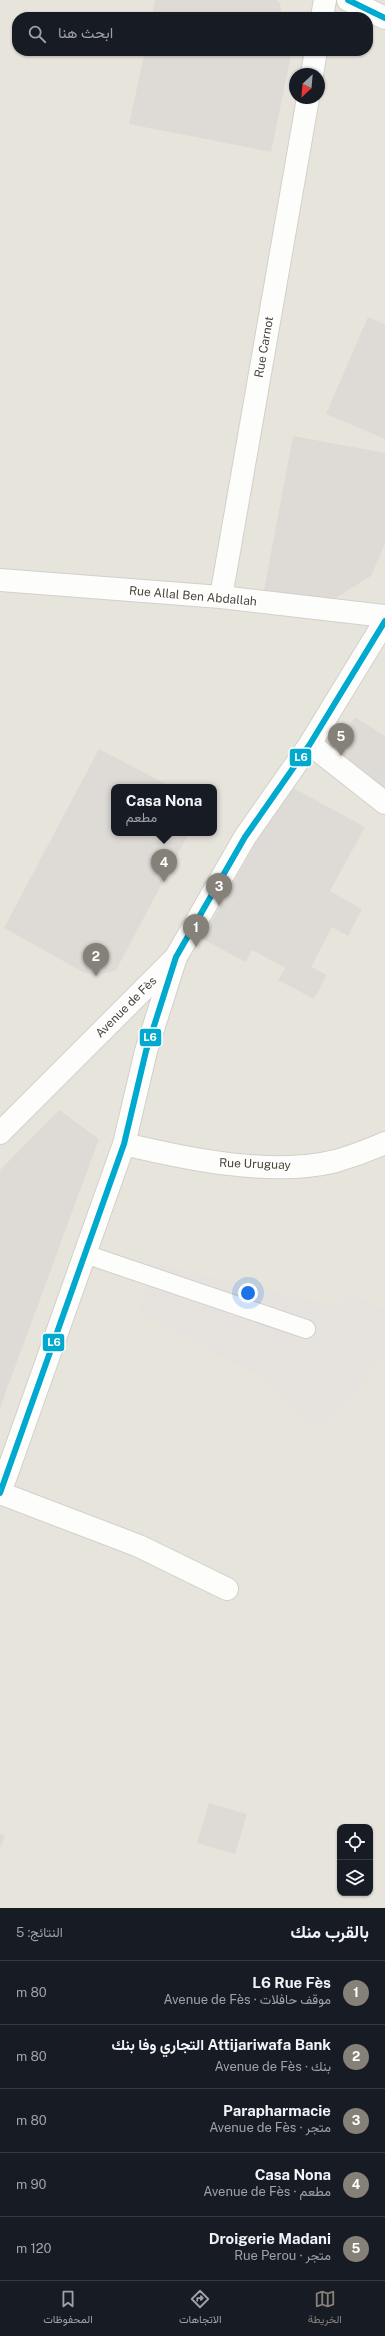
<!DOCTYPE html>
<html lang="ar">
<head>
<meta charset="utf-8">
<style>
	body { margin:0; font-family:"Public Sans",Vazirmatn,sans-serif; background:#20242c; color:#f1f3f6; direction:rtl }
	.controls { position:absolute; right:12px; bottom:12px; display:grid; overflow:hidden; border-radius:8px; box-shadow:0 1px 3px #0004 }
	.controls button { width:36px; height:36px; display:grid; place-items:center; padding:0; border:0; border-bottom:1px solid #363941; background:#171b24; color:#f1f3f6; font:20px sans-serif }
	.compass { position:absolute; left:289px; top:68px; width:36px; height:36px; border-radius:50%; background:#171b24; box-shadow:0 1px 3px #0004; rotate:206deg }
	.you { position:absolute; left:248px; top:1293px; width:14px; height:14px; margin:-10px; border:3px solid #fff; border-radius:50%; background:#1a73e8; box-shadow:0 0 0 6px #1a73e833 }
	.badge { display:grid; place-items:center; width:26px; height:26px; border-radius:50%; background:#868178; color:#fff; font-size:13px; font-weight:700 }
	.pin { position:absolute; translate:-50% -33px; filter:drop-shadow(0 1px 2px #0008) }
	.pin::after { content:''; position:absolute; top:21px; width:14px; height:12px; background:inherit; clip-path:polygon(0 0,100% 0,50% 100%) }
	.popup { position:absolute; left:111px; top:784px; width:106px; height:52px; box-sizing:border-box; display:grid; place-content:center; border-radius:8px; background:#171b24; filter:drop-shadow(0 1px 3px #0005); font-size:13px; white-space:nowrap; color:#9ea1a6 }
	.popup b { font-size:15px; color:#f1f3f6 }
	.popup::after { content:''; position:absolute; left:50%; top:100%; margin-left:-8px; border:8px solid transparent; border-top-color:#171b24 }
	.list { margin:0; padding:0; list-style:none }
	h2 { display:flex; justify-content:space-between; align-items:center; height:52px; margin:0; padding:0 16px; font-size:17px }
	h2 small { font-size:13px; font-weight:400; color:#9ea1a6 }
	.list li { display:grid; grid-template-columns:26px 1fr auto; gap:12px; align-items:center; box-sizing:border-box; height:64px; padding:0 16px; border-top:1px solid #363941 }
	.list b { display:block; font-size:15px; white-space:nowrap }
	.list p { margin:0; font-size:13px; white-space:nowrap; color:#9ea1a6 }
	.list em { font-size:13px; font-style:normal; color:#9ea1a6 }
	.icon { flex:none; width:22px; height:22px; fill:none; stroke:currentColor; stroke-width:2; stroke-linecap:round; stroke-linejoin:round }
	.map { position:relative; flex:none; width:385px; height:1908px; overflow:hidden; direction:ltr }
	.search { position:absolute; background:#171b24; box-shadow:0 1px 3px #0004; left:12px; right:12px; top:12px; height:44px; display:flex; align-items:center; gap:10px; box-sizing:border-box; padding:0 14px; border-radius:16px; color:#9ea1a6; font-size:15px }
	.sheet { height:372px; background:#171b24 }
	nav { display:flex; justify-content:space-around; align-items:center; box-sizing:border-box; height:56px; border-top:1px solid #363941; background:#171b24; font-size:11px; color:#9ea1a6 }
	nav a { display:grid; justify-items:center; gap:2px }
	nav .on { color:#868178 }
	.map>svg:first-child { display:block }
</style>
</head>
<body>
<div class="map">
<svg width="385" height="1908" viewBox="0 0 385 1908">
	<rect width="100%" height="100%" fill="#f4f2ee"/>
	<path fill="#e7e4dc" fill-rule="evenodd" d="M0 0H385V1908H0ZM17 17H368V51H17ZM295 74H319V98H295ZM114 787H214V833H114ZM340 1827H370V1893H340Z"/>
	<path fill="#e6e3df" d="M149 1262 337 1306 350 1293 385 1310V1351L362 1383 317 1428 268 1381 139 1313Z"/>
	<path fill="#dedbd6" d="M155 0H276L280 3 282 17H152Z
		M145 51H292L271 152 129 124Z
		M368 317 385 324V439L326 414Z
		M293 436 385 453V544L371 576 329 602 264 590Z
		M355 717 385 736V797L341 756 338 743Z
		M99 749 172 787H114V833H189L116 970 96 976 83 972 4 928Z
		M288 785 365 827 330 891 362 909 348 936 332 927 311 967 327 975 314 999 278 980 285 968 252 950 246 962 202 939Z
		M59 1110 99 1139 0 1408V1170Z
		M209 1803 247 1814 235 1854 197 1843Z
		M0 1834 5 1836 0 1848Z"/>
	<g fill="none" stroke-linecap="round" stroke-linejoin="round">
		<g stroke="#d2d0cb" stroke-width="20">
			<path id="service" d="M85 1254 306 1329"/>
		</g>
		<g stroke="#d2d0cb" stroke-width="24">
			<path id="minor" d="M322 17 325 0
				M312 74 316 51
				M0 580 221 597 385 616
				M221 597 308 98
				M310 744 385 803
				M124 1144C187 1159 272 1177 336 1161 353 1156 369 1150 385 1143
				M0 1493 124 1144 146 1051 176 957
				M0 1493 139 1546 227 1589"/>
		</g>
		<g stroke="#d2d0cb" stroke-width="24">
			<path id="tertiary" d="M348 0 385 18
				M0 1133 176 957 245 837 310 744 385 621"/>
		</g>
		<use href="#service" stroke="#fdfdfc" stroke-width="18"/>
		<use href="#minor" stroke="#fdfdfc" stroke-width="22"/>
		<use href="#tertiary" stroke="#fdfdfc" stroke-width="22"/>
		<g stroke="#fff" stroke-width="9">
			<path id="bus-1" d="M348 0 385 18
				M0 1493 124 1144 146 1051 176 957 245 837 310 744 385 621"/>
		</g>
		<use href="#bus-1" stroke="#00a9ce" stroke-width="6"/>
	</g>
	<g text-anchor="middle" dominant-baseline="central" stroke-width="3.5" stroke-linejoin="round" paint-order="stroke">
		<g font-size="12" fill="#4b4439" stroke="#fff">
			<text transform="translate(264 347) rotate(-80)">Rue Carnot</text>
			<text transform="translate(193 596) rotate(5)">Rue Allal Ben Abdallah</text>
			<text transform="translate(126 1007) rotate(-45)">Avenue de Fès</text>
			<text transform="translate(255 1164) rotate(2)">Rue Uruguay</text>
		</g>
	</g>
	<g stroke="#fff" stroke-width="1.5">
		<rect x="289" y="748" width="23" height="19" rx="4" fill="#00a9ce"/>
		<rect x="139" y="1028" width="23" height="19" rx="4" fill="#00a9ce"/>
		<rect x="42" y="1333" width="23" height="19" rx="4" fill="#00a9ce"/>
	</g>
	<g font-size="11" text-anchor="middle" font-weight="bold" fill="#fff">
		<text x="301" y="761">L6</text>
		<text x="150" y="1041">L6</text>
		<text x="54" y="1346">L6</text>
	</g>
</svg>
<div class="controls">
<button><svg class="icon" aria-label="locate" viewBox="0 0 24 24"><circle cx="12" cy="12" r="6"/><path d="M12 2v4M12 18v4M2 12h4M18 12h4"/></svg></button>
<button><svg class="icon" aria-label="layers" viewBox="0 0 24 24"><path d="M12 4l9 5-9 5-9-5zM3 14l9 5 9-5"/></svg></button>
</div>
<svg class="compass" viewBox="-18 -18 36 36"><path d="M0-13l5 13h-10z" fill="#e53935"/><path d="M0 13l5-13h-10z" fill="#9ea1a6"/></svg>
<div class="you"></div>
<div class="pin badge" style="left:196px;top:947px">1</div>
<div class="pin badge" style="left:96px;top:976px">2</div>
<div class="pin badge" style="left:219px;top:906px">3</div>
<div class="pin badge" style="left:164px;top:882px">4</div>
<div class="popup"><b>Casa Nona</b>مطعم</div>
<div class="pin badge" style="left:341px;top:756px">5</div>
<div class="search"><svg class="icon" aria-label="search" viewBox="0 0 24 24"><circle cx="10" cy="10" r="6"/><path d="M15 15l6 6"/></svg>ابحث هنا</div>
</div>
<section class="sheet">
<h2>بالقرب منك<small>النتائج: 5</small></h2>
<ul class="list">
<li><span class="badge">1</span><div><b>L6 Rue Fès</b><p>موقف حافلات · Avenue de Fès</p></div><em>80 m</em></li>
<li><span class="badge">2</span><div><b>Attijariwafa Bank التجاري وفا بنك</b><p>بنك · Avenue de Fès</p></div><em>80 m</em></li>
<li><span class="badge">3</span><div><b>Parapharmacie</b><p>متجر · Avenue de Fès</p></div><em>80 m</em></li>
<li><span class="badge">4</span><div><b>Casa Nona</b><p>مطعم · Avenue de Fès</p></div><em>90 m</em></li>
<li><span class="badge">5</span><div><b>Droigerie Madani</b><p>متجر · Rue Perou</p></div><em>120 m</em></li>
</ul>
</section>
<nav>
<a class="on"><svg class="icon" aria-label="map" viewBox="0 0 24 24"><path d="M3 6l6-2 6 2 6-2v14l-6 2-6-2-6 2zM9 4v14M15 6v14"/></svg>الخريطة</a>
<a><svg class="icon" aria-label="directions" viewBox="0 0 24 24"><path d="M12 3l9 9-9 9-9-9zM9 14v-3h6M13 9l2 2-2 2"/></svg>الاتجاهات</a>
<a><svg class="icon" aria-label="saved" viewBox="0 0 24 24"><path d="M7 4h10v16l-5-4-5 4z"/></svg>المحفوظات</a>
</nav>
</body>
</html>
